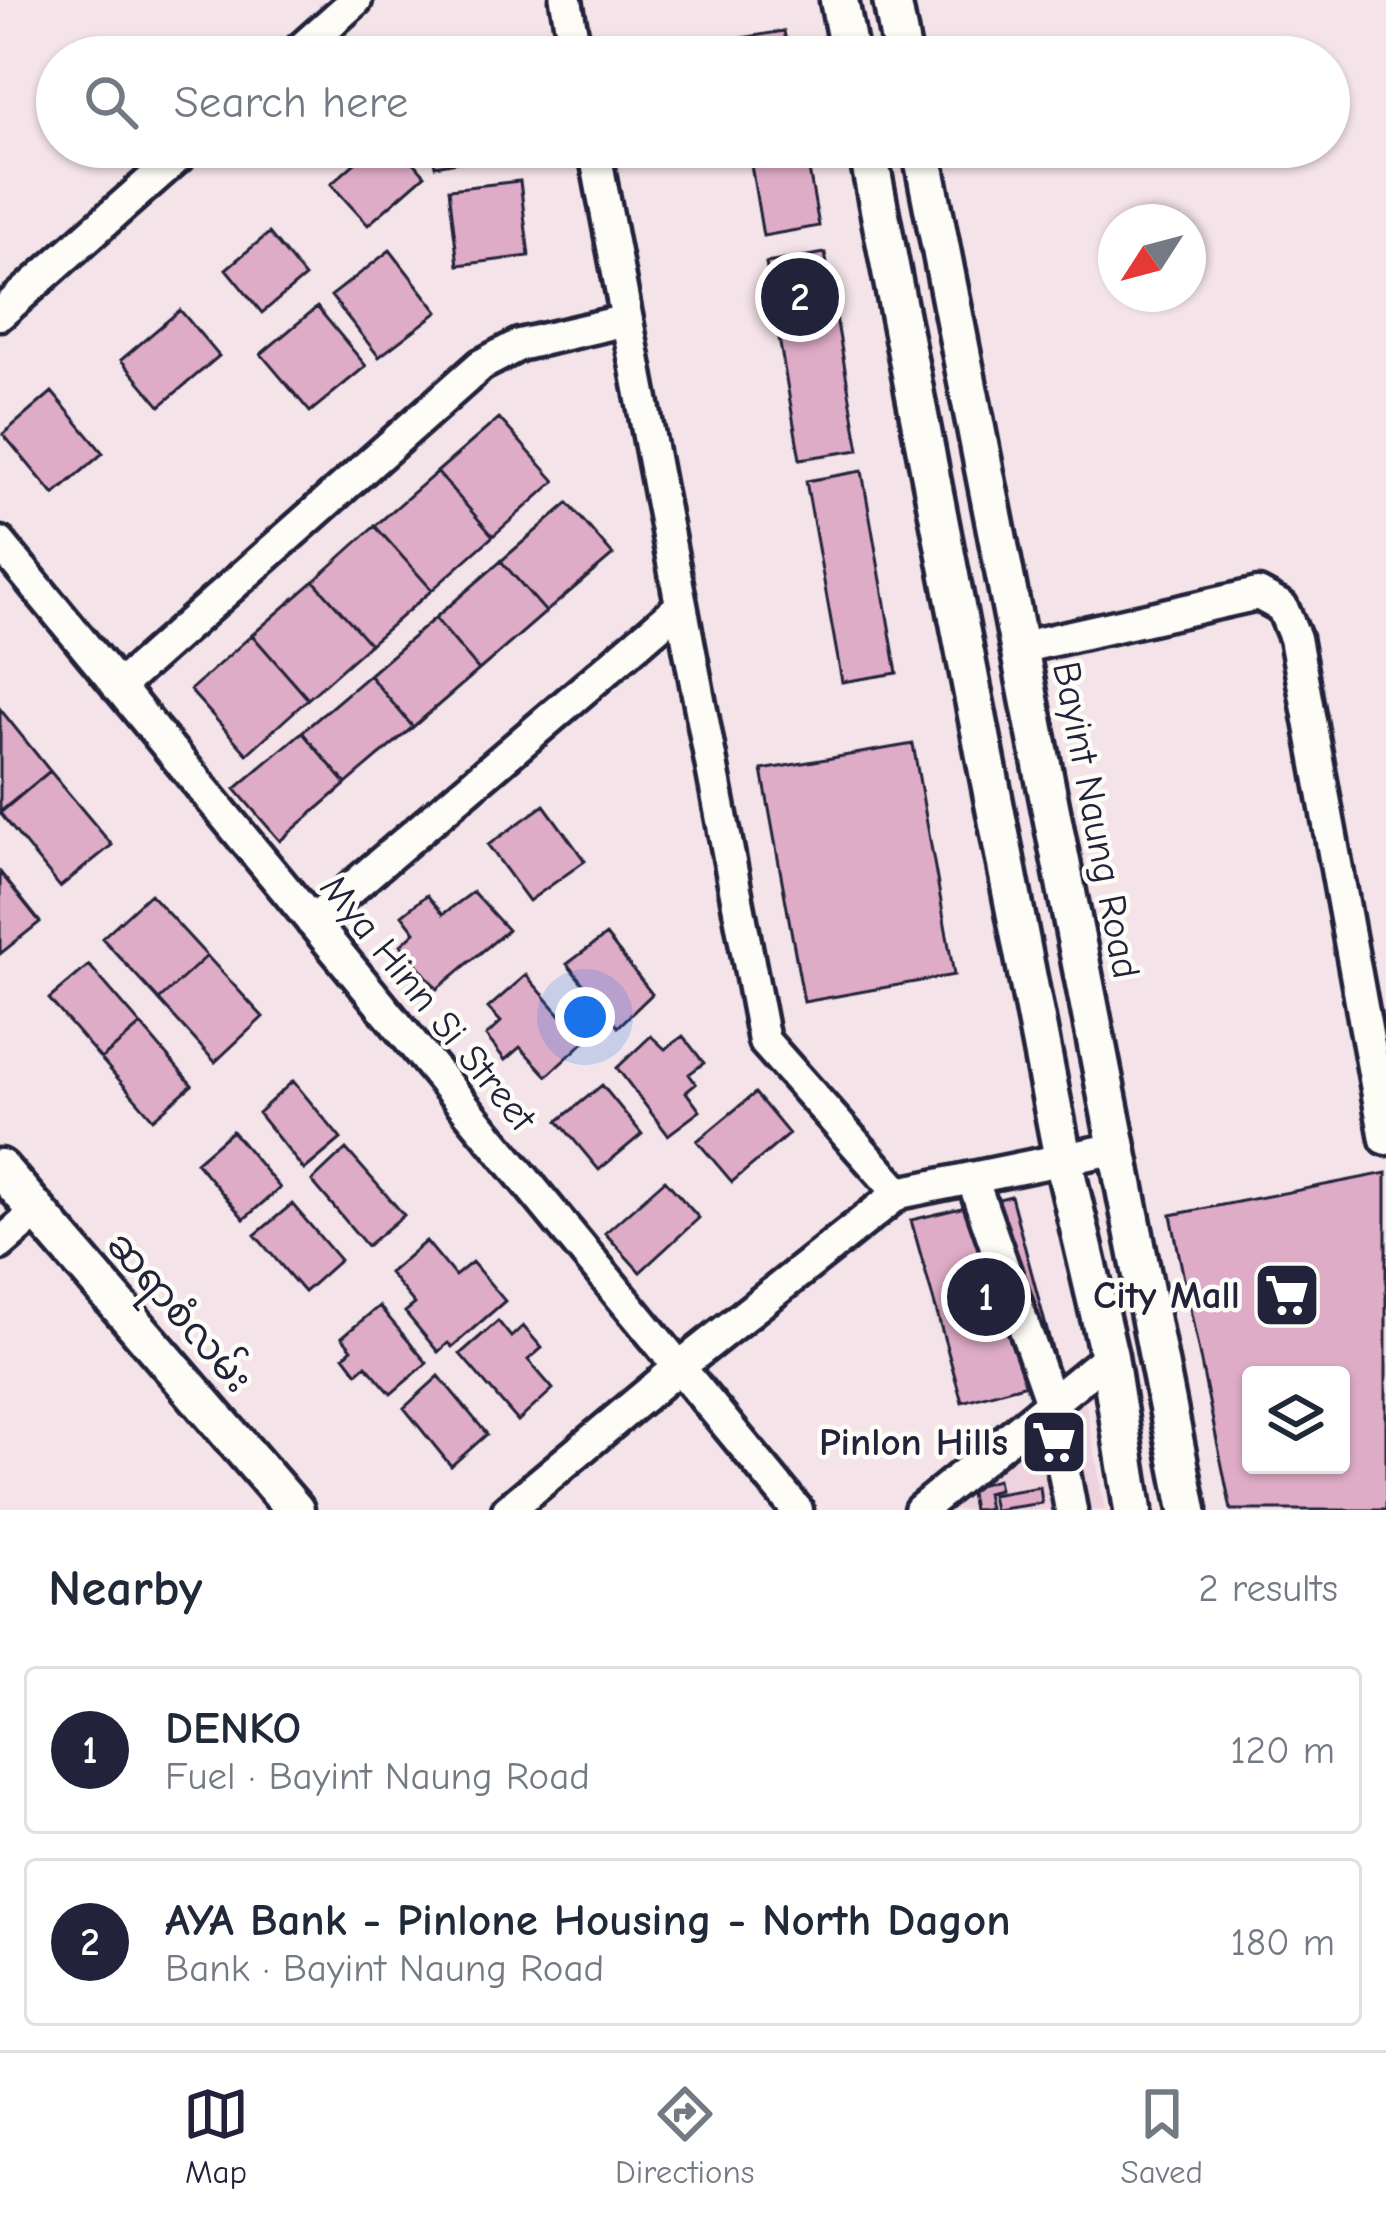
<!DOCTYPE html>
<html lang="en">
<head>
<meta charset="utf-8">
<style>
	body { margin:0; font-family:"Comic Neue","Noto Sans Myanmar",sans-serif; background:#f6f6f7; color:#1f2937 }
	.controls { position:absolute; right:36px; bottom:36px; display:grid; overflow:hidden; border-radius:12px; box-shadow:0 3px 9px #0004 }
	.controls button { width:108px; height:108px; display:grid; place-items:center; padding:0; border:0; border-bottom:3px solid #e0e1e3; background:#fff; color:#1f2937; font:60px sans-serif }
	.compass { position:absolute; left:1098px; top:204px; width:108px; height:108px; border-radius:50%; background:#fff; box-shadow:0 3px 9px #0004; rotate:234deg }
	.you { position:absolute; left:585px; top:1017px; width:42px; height:42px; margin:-30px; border:9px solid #fff; border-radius:50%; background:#1a73e8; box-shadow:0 0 0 18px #1a73e833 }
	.badge { display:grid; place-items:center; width:78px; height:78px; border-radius:50%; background:#22223b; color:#fff; font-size:39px; font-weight:700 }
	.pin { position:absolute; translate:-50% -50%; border:6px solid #fff; box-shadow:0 3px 12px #0006 }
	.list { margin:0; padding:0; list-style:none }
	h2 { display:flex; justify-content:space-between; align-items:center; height:156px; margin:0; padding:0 48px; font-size:51px }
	h2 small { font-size:39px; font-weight:400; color:#747a83 }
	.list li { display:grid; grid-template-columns:78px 1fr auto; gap:36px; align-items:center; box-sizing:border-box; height:168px; margin:0 24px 24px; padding:0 24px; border:3px solid #e0e1e3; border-radius:12px }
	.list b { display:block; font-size:45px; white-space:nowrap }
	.list p { margin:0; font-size:39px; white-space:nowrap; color:#747a83 }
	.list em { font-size:39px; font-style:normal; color:#747a83 }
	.icon { flex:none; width:66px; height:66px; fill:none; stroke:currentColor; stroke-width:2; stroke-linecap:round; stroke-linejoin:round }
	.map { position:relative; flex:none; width:1386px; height:1510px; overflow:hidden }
	.search { position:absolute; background:#fff; box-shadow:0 3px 9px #0004; left:36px; right:36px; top:36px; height:132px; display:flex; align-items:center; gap:30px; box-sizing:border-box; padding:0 42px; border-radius:66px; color:#747a83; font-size:45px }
	.sheet { height:540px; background:#fff }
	nav { display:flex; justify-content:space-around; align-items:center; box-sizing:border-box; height:168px; border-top:3px solid #e0e1e3; background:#fff; font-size:33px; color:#747a83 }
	nav a { display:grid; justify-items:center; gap:6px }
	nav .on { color:#22223b }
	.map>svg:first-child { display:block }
</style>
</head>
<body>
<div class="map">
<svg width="1386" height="1510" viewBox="0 0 1386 1510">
	<rect width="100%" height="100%" fill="#f4e4e9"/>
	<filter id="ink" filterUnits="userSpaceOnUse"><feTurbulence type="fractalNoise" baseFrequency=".00833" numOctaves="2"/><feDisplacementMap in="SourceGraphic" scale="24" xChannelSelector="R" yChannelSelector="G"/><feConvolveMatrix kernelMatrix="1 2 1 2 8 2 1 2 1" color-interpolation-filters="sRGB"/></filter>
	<g filter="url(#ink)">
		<path fill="#eed3df" d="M1083 1388 1105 1510H944Z"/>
		<path fill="#dfacc7" stroke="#22223b" stroke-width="3" fill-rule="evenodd" d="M784 31 789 57H732L729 40Z
			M373 147H400L425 175 368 225 331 184Z
			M431 147H494L496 155 435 166Z
			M748 147H805L819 226 763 236Z
			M520 181 529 256 458 265 449 189Z
			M269 233 305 277 262 313 226 269Z
			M390 250 438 312 379 357 331 296Z
			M825 253 859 450 800 459 766 263Z
			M317 307 366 366 310 412 261 354Z
			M180 310 219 356 160 406 121 360Z
			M52 392 103 453 54 495 3 434Z
			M499 418 555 481 493 536 437 472Z
			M862 471 897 673 842 682 806 481Z
			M437 472 493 536 432 590 375 526Z
			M568 503 613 555 546 612 501 561Z
			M375 526 432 590 370 644 314 581Z
			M501 561 546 612 479 670 435 618Z
			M314 581 370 644 308 699 252 635Z
			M435 618 479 670 413 727 369 675Z
			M252 635 308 699 247 754 190 690Z
			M369 675 413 727 346 784 302 732Z
			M0 709 50 771 0 812Z
			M302 732 346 784 280 841 235 789Z
			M913 744 954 975 804 1002 762 770Z
			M50 771 112 845 60 887 0 813Z
			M544 805 585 861 529 901 488 845Z
			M0 872 40 922 0 954Z
			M473 892 508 930 437 989 401 945 415 932 402 915 427 895 443 914Z
			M150 894 207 956 159 1000 102 938Z
			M606 935 652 994 618 1027 567 964Z
			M207 956 263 1017 215 1062 159 1000Z
			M89 965 141 1025 101 1059 49 999Z
			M526 975 584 1042 547 1076 520 1047 505 1060 486 1036 501 1022 488 1008Z
			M141 1025 192 1085 153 1119 101 1059Z
			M651 1036 665 1049 683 1036 704 1063 689 1074 696 1084 686 1092 700 1111 668 1135 617 1068Z
			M293 1081 341 1139 304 1170 258 1113Z
			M602 1085 642 1134 599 1170 558 1121Z
			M755 1093 789 1134 732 1182 697 1141Z
			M232 1131 280 1188 244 1219 196 1162Z
			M346 1149 404 1215 367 1246 312 1181Z
			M1386 1173V1510H1231L1171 1215ZM1251 1375H1341V1465H1251Z
			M665 1180 699 1218 640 1272 605 1233Z
			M1011 1196 1059 1375 962 1402 911 1220Z
			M292 1204 340 1260 304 1292 255 1235Z
			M426 1241 455 1276 472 1262 505 1301 452 1347 448 1343 438 1352 405 1312 415 1304 389 1273Z
			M379 1306 427 1363 391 1394 366 1365 357 1373 344 1356 352 1349 342 1337Z
			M498 1321 511 1337 523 1326 542 1348 528 1360 553 1389 518 1421 460 1354Z
			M439 1376 487 1434 451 1466 404 1408Z
			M997 1480 999 1490 986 1493 989 1509 973 1510 969 1487Z
			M1040 1487 1042 1503 994 1510 991 1495Z"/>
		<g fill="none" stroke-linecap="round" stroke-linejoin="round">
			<g stroke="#22223b" stroke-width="39">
				<path id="minor" d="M566 0 576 57
					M292 57 356 0
					M594 147 764 1041 899 1193
					M0 314 189 147
					M0 543 797 1510
					M1018 648 1258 594 1282 607 1295 638 1386 1139
					M118 687 481 365 519 345 627 320
					M312 922 681 606
					M972 1178 1051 1403 1071 1510
					M0 1244 37 1212
					M508 1510 678 1368 899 1193 1118 1148
					M920 1510 1109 1356"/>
			</g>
			<g stroke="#22223b" stroke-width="45">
				<path id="major" d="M839 0 850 57
					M892 0 903 57
					M867 147 1063 1159 1109 1356 1133 1510
					M921 147 1188 1510
					M0 1168 295 1510"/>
			</g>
			<use href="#minor" stroke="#fdfcf7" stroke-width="30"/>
			<use href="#major" stroke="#fdfcf7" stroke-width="36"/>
		</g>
	</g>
	<defs>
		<g id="supermarket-square" transform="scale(3.45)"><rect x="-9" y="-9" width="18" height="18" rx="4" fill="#22223b" stroke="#fdfcf7"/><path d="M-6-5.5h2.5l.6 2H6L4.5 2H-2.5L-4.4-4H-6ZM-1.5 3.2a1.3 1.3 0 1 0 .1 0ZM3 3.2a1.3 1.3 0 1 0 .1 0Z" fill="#fff"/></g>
	</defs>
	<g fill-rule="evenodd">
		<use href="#supermarket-square" x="1287" y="1295"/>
		<use href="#supermarket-square" x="1054" y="1442"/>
	</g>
	<g text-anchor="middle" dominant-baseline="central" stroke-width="9" stroke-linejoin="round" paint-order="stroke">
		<g font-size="39" fill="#22223b" stroke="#fdfcf7">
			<text transform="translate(1096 820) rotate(79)">Bayint Naung Road</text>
			<text transform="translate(428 1003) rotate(51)">Mya Hinn Si Street</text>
			<text transform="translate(179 1312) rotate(49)">ဆရာစံလမ်း</text>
		</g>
		<g font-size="39" font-weight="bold" fill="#22223b" stroke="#fdfcf7" text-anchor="end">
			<text x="1240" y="1295">City Mall</text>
			<text x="1008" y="1442">Pinlon Hills</text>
		</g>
	</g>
</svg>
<div class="controls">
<button><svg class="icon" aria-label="layers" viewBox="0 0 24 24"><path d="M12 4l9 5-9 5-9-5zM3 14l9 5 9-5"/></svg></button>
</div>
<svg class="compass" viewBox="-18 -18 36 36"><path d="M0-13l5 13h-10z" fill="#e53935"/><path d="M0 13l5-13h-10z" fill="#747a83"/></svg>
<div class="you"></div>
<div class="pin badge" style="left:986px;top:1297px">1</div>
<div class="pin badge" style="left:800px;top:297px">2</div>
<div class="search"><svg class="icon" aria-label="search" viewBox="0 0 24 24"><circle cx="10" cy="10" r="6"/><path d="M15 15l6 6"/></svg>Search here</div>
</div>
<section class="sheet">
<h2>Nearby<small>2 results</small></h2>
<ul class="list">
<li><span class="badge">1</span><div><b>DENKO</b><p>Fuel · Bayint Naung Road</p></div><em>120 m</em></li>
<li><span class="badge">2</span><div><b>AYA Bank - Pinlone Housing - North Dagon</b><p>Bank · Bayint Naung Road</p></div><em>180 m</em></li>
</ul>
</section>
<nav>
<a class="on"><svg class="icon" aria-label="map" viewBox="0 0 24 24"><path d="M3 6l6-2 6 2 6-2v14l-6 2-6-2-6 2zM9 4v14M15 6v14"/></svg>Map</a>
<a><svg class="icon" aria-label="directions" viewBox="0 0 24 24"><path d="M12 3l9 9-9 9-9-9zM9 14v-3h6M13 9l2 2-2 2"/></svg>Directions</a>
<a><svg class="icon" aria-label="saved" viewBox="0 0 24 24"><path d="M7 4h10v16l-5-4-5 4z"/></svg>Saved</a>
</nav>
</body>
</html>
